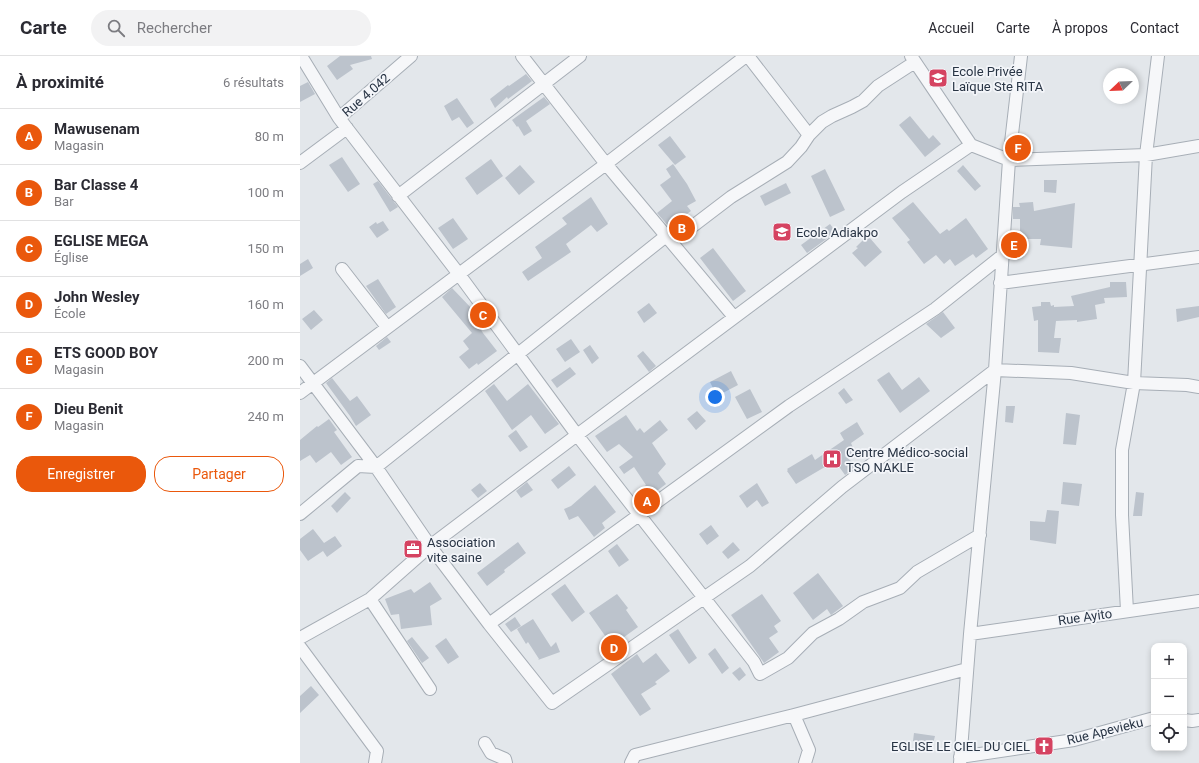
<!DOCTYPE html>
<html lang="fr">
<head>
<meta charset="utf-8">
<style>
	body { margin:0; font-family:Roboto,sans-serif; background:#f2f2f3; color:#2b2b33 }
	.controls { position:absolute; right:12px; bottom:12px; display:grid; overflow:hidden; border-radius:8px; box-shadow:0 2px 6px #0003 }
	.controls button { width:36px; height:36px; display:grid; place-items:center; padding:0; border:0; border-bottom:1px solid #e1e1e2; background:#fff; color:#2b2b33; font:20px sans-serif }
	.compass { position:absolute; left:803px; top:12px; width:36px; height:36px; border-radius:50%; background:#fff; box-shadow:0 2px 6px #0003; rotate:247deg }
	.you { position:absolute; left:415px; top:341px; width:14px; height:14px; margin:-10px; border:3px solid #fff; border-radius:50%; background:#1a73e8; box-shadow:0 0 0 6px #1a73e833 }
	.badge { display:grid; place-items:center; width:26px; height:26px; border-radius:50%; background:#ea580c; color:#fff; font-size:13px; font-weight:700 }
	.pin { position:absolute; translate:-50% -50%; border:2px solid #fff; box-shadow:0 1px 4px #0006 }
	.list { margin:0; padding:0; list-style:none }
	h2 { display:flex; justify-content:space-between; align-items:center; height:52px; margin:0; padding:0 16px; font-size:17px }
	h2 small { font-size:13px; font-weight:400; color:#7c7c81 }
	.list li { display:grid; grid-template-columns:26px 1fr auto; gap:12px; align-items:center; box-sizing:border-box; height:56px; padding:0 16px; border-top:1px solid #e1e1e2 }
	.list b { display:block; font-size:15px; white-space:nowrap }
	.list p { margin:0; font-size:13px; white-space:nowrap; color:#7c7c81 }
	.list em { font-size:13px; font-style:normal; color:#7c7c81 }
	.actions { display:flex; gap:8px; padding:12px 16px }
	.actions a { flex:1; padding:9px 0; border:1px solid #ea580c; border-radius:16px; text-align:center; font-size:14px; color:#ea580c }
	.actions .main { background:#ea580c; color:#fff }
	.icon { flex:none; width:22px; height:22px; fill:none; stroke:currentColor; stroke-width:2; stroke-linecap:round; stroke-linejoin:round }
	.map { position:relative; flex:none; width:899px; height:707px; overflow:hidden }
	header { display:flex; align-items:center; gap:24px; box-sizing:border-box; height:56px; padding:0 20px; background:#fff; border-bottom:1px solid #e1e1e2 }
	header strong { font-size:19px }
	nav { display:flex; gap:22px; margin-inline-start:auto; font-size:14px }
	.search { width:280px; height:36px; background:#f2f2f3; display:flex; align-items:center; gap:10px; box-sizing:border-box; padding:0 14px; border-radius:22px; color:#7c7c81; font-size:15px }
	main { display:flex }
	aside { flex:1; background:#fff }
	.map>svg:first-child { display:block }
</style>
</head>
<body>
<header>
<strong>Carte</strong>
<div class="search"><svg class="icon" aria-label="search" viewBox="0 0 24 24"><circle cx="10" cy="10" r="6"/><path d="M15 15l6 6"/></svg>Rechercher</div>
<nav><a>Accueil</a><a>Carte</a><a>À propos</a><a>Contact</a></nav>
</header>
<main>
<aside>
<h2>À proximité<small>6 résultats</small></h2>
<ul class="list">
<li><span class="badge">A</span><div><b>Mawusenam</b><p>Magasin</p></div><em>80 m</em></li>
<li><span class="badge">B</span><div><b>Bar Classe 4</b><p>Bar</p></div><em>100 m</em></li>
<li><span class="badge">C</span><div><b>EGLISE MEGA</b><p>Église</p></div><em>150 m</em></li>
<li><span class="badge">D</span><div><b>John Wesley</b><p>École</p></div><em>160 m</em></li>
<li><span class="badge">E</span><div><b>ETS GOOD BOY</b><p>Magasin</p></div><em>200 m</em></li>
<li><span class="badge">F</span><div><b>Dieu Benit</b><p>Magasin</p></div><em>240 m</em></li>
</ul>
<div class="actions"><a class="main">Enregistrer</a><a>Partager</a></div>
</aside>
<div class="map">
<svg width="899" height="707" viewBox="0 0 899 707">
	<rect width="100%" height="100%" fill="#e3e7eb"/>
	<path fill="#bcc3cc" d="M40 0H71L72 3 50 9 53 13 37 24 27 10Z
		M226 18 232 25 208 43 207 41 195 52 190 43 208 29 209 30Z
		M8 26 15 38 0 46V30Z
		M244 41 250 48 226 65 232 75 224 80 218 70 217 71 212 64Z
		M157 42 174 67 167 72 159 61 152 65 144 50Z
		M610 60 629 83 633 79 641 88 625 101 599 69Z
		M370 80 386 101 375 109 358 89Z
		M42 101 60 128 48 136 29 109Z
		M191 103 203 120 177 139 165 122Z
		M373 108 387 128 396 145 387 150 391 155 369 171 357 157 372 145 360 129 371 121 366 113Z
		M220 109 235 126 219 139 205 122Z
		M663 109 681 130 675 135 657 115Z
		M525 113 545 154 530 161 511 120Z
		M744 124H757L756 137 744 136Z
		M78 125 98 151 90 156 73 128Z
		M486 127 491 137 465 150 460 140Z
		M291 141 308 168 297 176 291 169 266 188 271 196 228 225 222 216 242 202 235 191 267 168 262 162Z
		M613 146 640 178 647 173 649 175 666 162 688 193 676 202 673 198 655 210 650 203 644 208 636 199 624 208 607 186 610 184 592 162Z
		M733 146 734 155 775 147 772 192 740 189 741 183H720V163H713V151H720L719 147Z
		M153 162 168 183 153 193 138 172Z
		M83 165 89 174 77 182 69 171 76 166 77 168Z
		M530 168 536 176 507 197 501 189Z
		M569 181 582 196 565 211 552 197 558 192 556 191 563 184 565 186Z
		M413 192 446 235 433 245 400 202Z
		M8 203 13 212 0 220V208Z
		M78 223 96 251 86 258 66 230Z
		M810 226H826L827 241 804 242 805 247 795 249 797 263 777 266V264L756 265 754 282H761L759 297 738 296V264L734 265 732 251 741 250V246H750L751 250 754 249V251L774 250 771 240 810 231Z
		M152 232 175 256 172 259 183 277 197 295 178 309 177 307 169 313 159 301 169 293 163 285 172 277 142 241Z
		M349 247 357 257 344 267 337 256Z
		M899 250V261L877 266 876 253Z
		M14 254 23 264 11 274 2 263Z
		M643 256 655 272 641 282 626 268Z
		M87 281 91 286 79 294 76 290Z
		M271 283 280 296 265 306 256 293Z
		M290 289 299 302 292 308 283 294Z
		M343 295 356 310 349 316 337 300Z
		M270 311 276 318 257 332 251 324Z
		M431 315 438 329 417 340 410 326Z
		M589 316 602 334 619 321 630 335 600 357 577 324Z
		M32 322 50 345 57 340 71 359 56 370 50 360 26 327Z
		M194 328 207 345 228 328 259 368 245 378 231 359 212 374 185 335Z
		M544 332 553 344 546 348 538 337Z
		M450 333 462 356 447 363 435 341Z
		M706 350H715L713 367 705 366Z
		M397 355 406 365 396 374 387 363Z
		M766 357 780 359 776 389 763 388Z
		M326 359 337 375 340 372 344 377 360 364 368 374 352 387 366 408 358 417 366 428 345 444 338 435 346 429 334 411 324 418 319 411 333 401 319 388 307 396 295 380Z
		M29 363 37 374 34 376 52 401 41 409 31 396 16 407 10 399 0 405V384L17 370 18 371Z
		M557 366 564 378 551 387 555 396 545 400 557 410 545 419 535 405 496 428 487 415 488 414 487 413 512 398 515 404 544 384 540 377Z
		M216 374 228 391 220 396 208 380Z
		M269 410 276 419 258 433 251 424Z
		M227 426 233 434 221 442 216 435Z
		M763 426 782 428 779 450 761 448Z
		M180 427 187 435 178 442 171 434Z
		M457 427 469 447 462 451 457 444 447 452 439 440Z
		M295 429 316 456 302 467 305 472 294 481 278 460 269 464 264 453 271 450Z
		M45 436 51 442 37 457 31 450Z
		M836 436 844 437 842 460H833Z
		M747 454 759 455 756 488 730 484V465L745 466Z
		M411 469 419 480 407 489 399 478Z
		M13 473 24 487 35 480 42 490 27 501 23 495 8 505 0 494V483Z
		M218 486 226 497 204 514 205 516 187 530 177 517Z
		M433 486 440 494 428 503 422 496Z
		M317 488 329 504 319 511 308 495Z
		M518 517 543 550 531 559 527 553 513 564 493 537Z
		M130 526 142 543 130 550 132 569 101 573 99 558 91 559 85 543 111 533 114 537Z
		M265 528 285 556 272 566 251 538Z
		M317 538 328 552 326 554 338 571 320 584 316 578 308 584 289 557Z
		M462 538 481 565 474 570 478 576 469 582 479 596 464 607 431 559Z
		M215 561 221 570 211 576 205 568Z
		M233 563 251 591 256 586 260 596 238 604 239 603 228 586 226 588 217 573Z
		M378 573 397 602 389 608 369 579Z
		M112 581 129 602 122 607 107 585Z
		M146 582 159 601 148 608 135 590Z
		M415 592 429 612 422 618 408 598Z
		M356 597 370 615 355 626 357 628 341 638 351 653 340 660 311 618 337 598 343 607Z
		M440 611 446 619 439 625 432 617Z
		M11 630 19 639 0 657V640Z
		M614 677 635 680 633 688 613 685Z"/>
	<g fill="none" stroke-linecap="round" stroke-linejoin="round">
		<g stroke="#a7aeb6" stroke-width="14">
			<path id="minor" d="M1 0 39 62 158 217 277 379 454 606 460 618 488 602 513 577 539 563 563 546 600 532 617 516 680 479
				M222 0 306 108 434 261
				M448 0 509 79
				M611 0 671 89
				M39 62 111 0
				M0 107 47 72
				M98 140 280 0
				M42 213 87 271
				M700 227 899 201
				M0 310 76 411 130 490 189 568 252 647 450 510 542 431 695 314 771 317 834 327 887 329 899 331
				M0 337 306 108 446 0
				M0 458 58 410 76 411 366 180 377 177 389 173 431 141 487 106 501 91 509 79 522 66 532 60 552 51 563 45 578 30 615 6
				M70 543 130 633
				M827 555 822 459V394L834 327 846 99 858 0
				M189 568 489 350 635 253 703 199
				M670 578 899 545
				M0 582 70 543 130 490 277 379 602 136 671 89 709 104 846 99 899 90
				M0 591 77 695 75 707
				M494 659 509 694 505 707
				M884 664 892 665 899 664
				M185 687 191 697 205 703 206 707
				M660 701 774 684 854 662
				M331 707 335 699 494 659 667 613
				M660 707 670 578 695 314 709 104 721 0"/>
		</g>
		<use href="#minor" stroke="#f6f7f9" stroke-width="12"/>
	</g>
	<defs>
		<g id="school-square" transform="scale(1)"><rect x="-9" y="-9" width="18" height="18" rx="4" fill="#d54361" stroke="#f3f5f9"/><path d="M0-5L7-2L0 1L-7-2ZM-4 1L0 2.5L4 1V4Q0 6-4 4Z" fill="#fff"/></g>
		<g id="hospital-square" transform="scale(1)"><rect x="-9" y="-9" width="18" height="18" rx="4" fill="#d54361" stroke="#f3f5f9"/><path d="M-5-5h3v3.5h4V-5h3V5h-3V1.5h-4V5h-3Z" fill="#fff"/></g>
		<g id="office-square" transform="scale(1)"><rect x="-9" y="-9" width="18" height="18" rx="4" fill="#d54361" stroke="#f3f5f9"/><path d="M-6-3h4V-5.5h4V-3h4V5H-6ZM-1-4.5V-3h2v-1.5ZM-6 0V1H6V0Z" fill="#fff"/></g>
		<g id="church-square" transform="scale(1)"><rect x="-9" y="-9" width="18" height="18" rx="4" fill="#d54361" stroke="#f3f5f9"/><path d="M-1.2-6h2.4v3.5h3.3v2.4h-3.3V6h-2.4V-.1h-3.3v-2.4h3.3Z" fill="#fff"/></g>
	</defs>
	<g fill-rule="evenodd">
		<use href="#school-square" x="638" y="22"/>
		<use href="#school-square" x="482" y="176"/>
		<use href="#hospital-square" x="532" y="403"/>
		<use href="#office-square" x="113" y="493"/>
		<use href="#church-square" x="744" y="690"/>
	</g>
	<g text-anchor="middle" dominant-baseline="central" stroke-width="3.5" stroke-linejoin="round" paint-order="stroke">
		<g font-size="13" fill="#293545" stroke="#f3f5f9" text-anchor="start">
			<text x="652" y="15">Ecole Privée<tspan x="652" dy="15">Laïque Ste RITA</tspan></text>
			<text x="496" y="176">Ecole Adiakpo</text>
			<text x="546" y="396">Centre Médico-social<tspan x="546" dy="15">TSO NAKLE</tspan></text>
			<text x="127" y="486">Association<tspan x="127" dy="15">vite saine</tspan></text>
			<text x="730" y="690" text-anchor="end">EGLISE LE CIEL DU CIEL</text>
		</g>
		<g font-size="13" fill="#293545" stroke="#f3f5f9">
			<text transform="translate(66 39) rotate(-41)">Rue 4.042</text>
			<text transform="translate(785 561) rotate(-8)">Rue Ayito</text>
			<text transform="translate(805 675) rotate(-14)">Rue Apevieku</text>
		</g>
	</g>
</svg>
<div class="controls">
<button>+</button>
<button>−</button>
<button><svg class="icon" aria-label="locate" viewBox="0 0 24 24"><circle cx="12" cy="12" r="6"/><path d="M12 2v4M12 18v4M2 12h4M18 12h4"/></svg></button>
</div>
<svg class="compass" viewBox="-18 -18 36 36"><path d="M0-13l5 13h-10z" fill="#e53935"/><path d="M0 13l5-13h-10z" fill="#7c7c81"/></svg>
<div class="you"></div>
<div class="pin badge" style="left:347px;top:445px">A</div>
<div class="pin badge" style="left:382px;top:172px">B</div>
<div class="pin badge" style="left:183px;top:259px">C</div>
<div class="pin badge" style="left:314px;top:592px">D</div>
<div class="pin badge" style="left:714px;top:189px">E</div>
<div class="pin badge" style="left:718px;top:92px">F</div>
</div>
</main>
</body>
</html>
